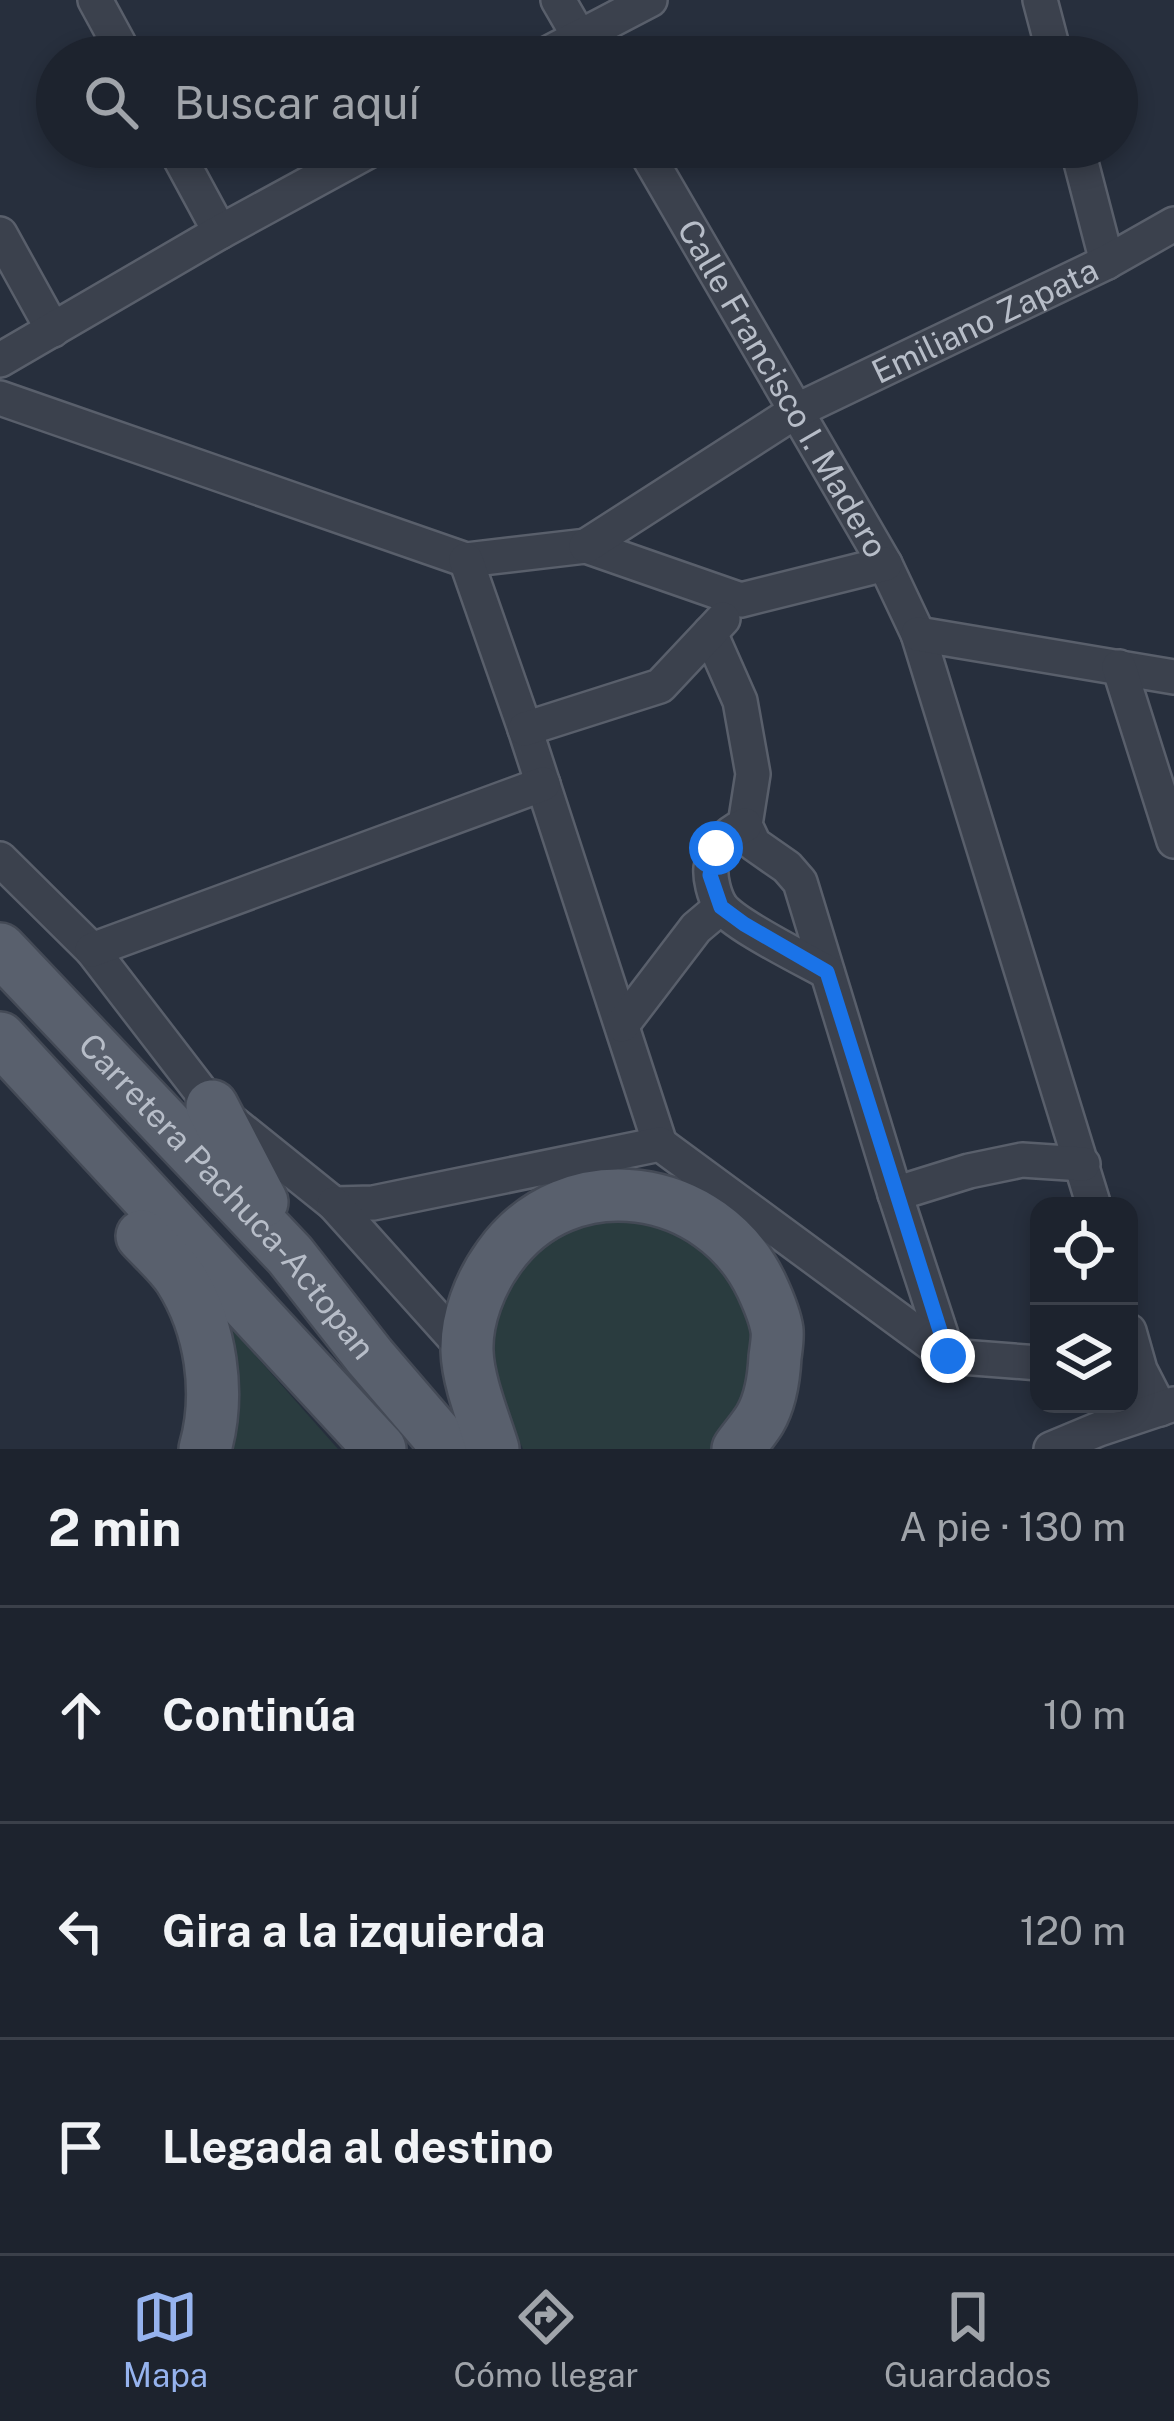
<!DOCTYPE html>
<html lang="es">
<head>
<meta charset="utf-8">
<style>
	body { margin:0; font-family:"Public Sans",sans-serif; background:#2a2f3a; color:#f1f3f6 }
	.controls { position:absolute; right:36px; bottom:36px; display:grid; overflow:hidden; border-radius:24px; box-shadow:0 6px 18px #0003 }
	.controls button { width:108px; height:108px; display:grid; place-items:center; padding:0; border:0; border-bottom:3px solid #3b404a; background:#1d232e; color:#f1f3f6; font:60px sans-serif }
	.stop { position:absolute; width:36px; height:36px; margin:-27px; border:9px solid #1a73e8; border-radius:50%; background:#fff }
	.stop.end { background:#1a73e8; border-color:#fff; box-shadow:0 3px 12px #0008 }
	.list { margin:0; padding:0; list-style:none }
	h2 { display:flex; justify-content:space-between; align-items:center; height:156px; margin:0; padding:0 48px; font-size:51px }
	h2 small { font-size:39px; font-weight:400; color:#a0a4aa }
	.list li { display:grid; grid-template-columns:78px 1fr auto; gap:36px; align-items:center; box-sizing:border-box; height:216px; padding:0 48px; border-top:3px solid #3b404a }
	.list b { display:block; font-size:45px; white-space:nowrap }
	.list em { font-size:39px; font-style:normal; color:#a0a4aa }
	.icon { flex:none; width:66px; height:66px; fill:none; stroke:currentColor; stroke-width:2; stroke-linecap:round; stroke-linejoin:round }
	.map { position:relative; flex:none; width:1174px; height:1449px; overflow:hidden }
	.search { position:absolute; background:#1d232e; box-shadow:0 6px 18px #0003; left:36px; right:36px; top:36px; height:132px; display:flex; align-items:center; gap:30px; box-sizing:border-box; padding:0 42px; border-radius:66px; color:#a0a4aa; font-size:45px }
	.sheet { height:804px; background:#1d232e }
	nav { display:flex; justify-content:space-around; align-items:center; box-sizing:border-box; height:168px; border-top:3px solid #3b404a; background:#1d232e; font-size:33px; color:#a0a4aa }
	nav a { display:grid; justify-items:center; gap:6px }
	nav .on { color:#96b3ee }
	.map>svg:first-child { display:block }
</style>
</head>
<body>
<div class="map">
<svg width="1174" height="1449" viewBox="0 0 1174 1449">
	<rect width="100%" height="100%" fill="#272f3d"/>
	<path fill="#2a3c3f" d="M586 1214 663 1218 732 1270 761 1345 737 1426 712 1449H523L495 1385 487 1347 504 1276Z
		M212 1306 338 1449H227Z"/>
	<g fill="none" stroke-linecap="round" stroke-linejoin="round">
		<g stroke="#595f6b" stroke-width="38">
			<g id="street">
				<path d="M95 0 126 57"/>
				<path d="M558 0 591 57"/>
				<path d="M1040 0 1055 57"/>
				<path d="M541 57 650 0"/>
				<path d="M174 147 220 232"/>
				<path id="s1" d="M643 147 885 564 918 634 1094 1206"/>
				<path d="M1077 147 1107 262"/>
				<path d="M0 234 53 330"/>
				<path d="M0 360 220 232 376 147"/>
				<path d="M0 398 466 560 586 546 741 600 885 564"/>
				<path id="s2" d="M586 546 796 411 1107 262 1174 224"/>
				<path d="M466 560 525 729 660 1144"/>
				<path d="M710 633 740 701 753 774 745 825 754 844 787 867 800 882 895 1194 948 1356"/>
				<path d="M918 634 1174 677"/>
				<path d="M1119 667 1174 841"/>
				<path d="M525 729 660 686 723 619"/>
				<path d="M745 825C725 835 715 845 711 868 710 878 714 895 720 905 732 924 804 959 827 972"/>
				<path d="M0 859 92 950 212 1106 334 1204 373 1203 660 1144 948 1356 1039 1363"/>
				<path d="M92 950 543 784"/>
				<path d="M622 1025 696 928 721 907"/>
				<path d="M895 1194 969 1171 1022 1160 1083 1164"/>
				<path d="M334 1204 467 1352"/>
				<path d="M1129 1331 1140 1370 1160 1409"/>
				<path d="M1051 1449 1099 1429 1174 1404"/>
			</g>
		</g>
		<g stroke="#444a56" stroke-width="56">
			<g id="primary">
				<path id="s3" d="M0 949 290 1255 370 1357 449 1449"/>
				<path d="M0 1038 380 1449"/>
				<path d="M212 1106 262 1202"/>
				<path d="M142 1236C155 1250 170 1263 180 1278 211 1327 221 1393 205 1449"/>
				<path d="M493 1449C484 1420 468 1382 467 1351 466 1319 480 1283 499 1257 568 1160 713 1182 762 1287 768 1300 775 1316 777 1330 778 1338 776 1349 775 1357 774 1377 770 1402 760 1419 754 1429 745 1439 738 1449"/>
			</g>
		</g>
		<use href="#street" stroke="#3b414d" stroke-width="33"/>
		<use href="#primary" stroke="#59606d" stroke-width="51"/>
	</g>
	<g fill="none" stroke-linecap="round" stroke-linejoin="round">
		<path stroke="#1a73e8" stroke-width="15" d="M716 848 710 875 721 907 744 924 827 972 948 1356"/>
	</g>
	<g text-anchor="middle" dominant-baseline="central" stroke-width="10" stroke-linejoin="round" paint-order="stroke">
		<g font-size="33" fill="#b7bdc8" stroke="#202632">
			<text stroke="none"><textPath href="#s2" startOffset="459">Emiliano Zapata</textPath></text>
			<text stroke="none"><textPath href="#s1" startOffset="279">Calle Francisco I. Madero</textPath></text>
			<text stroke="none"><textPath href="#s3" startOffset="336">Carretera Pachuca-Actopan</textPath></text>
		</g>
	</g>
</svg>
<div class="controls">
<button><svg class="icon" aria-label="locate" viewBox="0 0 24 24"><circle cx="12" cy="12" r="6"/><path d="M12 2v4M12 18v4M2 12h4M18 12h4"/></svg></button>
<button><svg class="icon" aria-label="layers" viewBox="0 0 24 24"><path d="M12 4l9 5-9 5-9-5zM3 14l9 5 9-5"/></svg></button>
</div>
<div class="stop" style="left:716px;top:848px"></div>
<div class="stop end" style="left:948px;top:1356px"></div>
<div class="search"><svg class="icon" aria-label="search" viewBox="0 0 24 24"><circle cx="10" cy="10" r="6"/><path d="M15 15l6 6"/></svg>Buscar aquí</div>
</div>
<section class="sheet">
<h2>2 min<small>A pie · 130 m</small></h2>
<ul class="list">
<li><svg class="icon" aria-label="ahead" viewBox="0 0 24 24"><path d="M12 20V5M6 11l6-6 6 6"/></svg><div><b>Continúa</b></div><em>10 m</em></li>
<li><svg class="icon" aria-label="left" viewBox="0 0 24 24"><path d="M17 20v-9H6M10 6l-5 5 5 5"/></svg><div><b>Gira a la izquierda</b></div><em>120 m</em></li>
<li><svg class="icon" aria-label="arrive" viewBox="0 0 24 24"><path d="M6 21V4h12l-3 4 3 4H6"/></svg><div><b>Llegada al destino</b></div></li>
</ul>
</section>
<nav>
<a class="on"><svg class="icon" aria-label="map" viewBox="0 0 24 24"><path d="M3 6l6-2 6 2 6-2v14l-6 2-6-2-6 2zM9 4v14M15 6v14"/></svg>Mapa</a>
<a><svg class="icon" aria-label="directions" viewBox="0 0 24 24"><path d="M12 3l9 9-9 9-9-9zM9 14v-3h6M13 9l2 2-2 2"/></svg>Cómo llegar</a>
<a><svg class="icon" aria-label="saved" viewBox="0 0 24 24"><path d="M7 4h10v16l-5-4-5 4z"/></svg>Guardados</a>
</nav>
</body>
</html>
